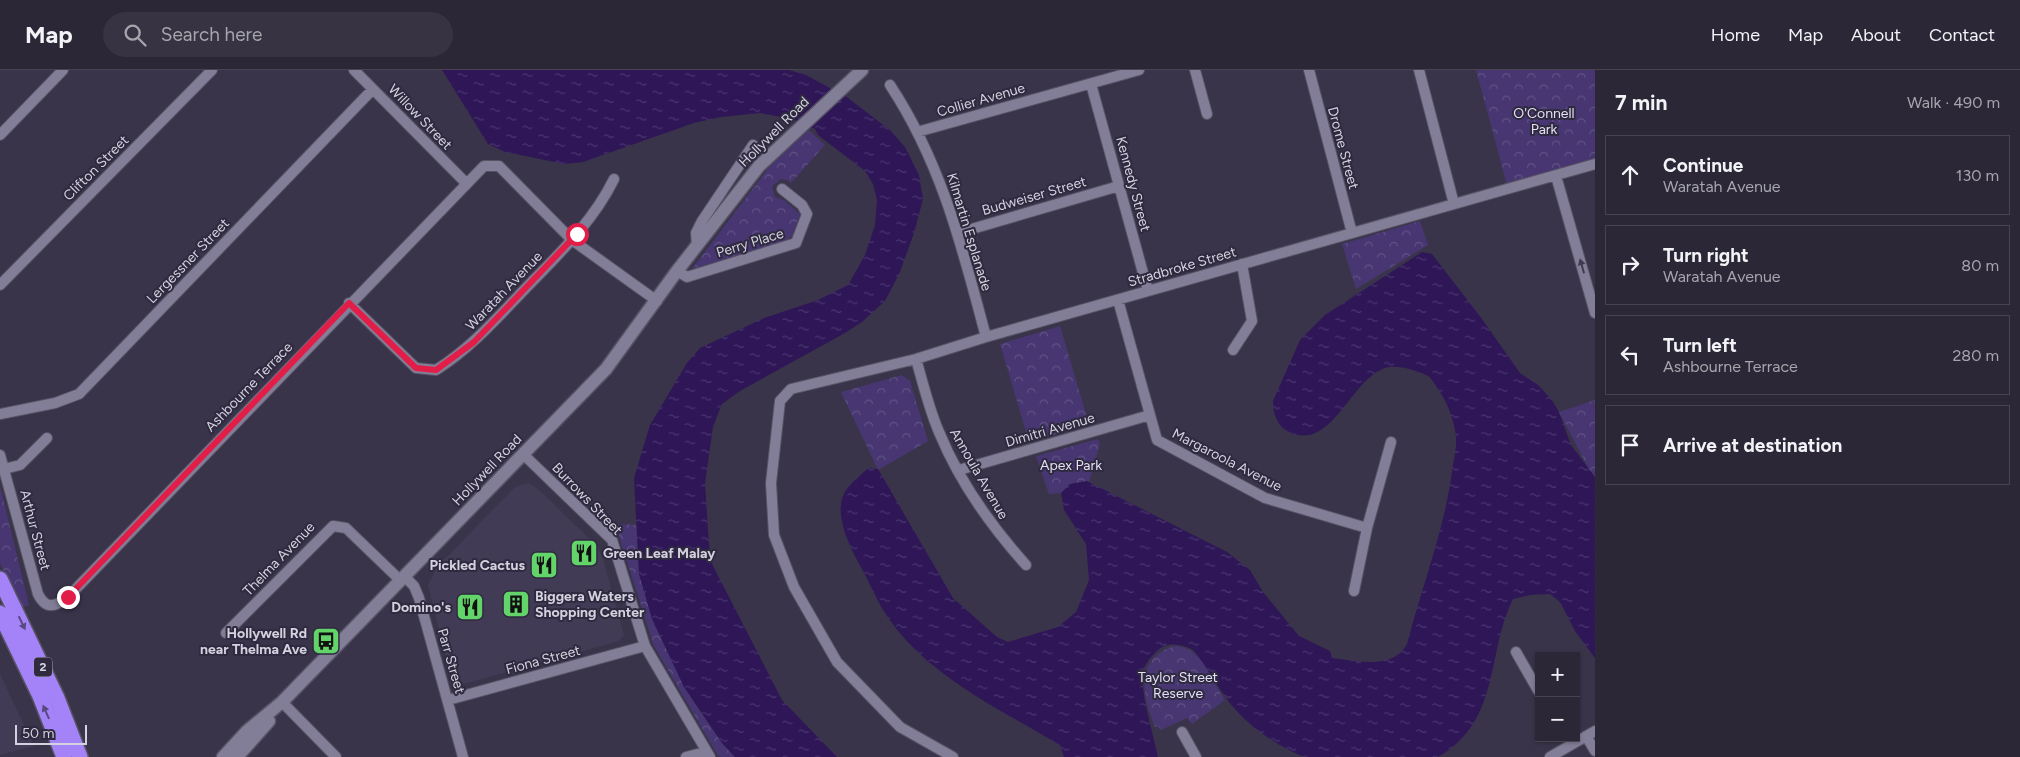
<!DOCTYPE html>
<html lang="en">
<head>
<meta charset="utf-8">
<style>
	body { margin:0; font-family:Figtree,sans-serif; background:#373342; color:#f1f3f6 }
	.controls { position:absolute; right:15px; bottom:15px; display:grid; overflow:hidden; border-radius:0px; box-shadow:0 1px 4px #0004 }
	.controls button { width:45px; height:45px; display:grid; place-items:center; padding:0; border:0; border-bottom:1px solid #474452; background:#2b2737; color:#f1f3f6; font:25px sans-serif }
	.scale { position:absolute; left:15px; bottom:12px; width:72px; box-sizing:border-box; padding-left:5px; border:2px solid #d4d2df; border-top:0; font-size:14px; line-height:18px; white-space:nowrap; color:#d4d2df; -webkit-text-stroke:4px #2f2a3f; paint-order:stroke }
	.stop { position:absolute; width:15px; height:15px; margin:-11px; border:4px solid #e11d48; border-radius:50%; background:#fff }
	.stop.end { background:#e11d48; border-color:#fff; box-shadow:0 1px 5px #0008 }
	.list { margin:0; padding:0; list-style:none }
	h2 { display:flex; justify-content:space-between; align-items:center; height:65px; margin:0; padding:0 20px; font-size:21px }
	h2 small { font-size:16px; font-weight:400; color:#a6a5ad }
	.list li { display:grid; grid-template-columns:32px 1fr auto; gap:15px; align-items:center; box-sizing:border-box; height:80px; margin:0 10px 10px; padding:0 10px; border:1px solid #474452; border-radius:0px }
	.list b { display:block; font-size:19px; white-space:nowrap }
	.list p { margin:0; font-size:16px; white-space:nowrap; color:#a6a5ad }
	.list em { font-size:16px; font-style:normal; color:#a6a5ad }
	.icon { flex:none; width:28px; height:28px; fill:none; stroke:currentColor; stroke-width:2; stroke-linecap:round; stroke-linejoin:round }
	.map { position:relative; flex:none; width:1595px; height:687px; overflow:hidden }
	header { display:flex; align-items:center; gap:30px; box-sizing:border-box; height:70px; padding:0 25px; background:#2b2737; border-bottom:1px solid #474452 }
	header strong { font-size:24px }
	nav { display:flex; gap:28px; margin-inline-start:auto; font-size:18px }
	.search { width:350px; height:45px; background:#373342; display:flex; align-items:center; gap:12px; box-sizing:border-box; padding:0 18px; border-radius:28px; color:#a6a5ad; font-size:19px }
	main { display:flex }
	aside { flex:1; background:#2b2737 }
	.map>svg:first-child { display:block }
</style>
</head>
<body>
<header>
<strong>Map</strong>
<div class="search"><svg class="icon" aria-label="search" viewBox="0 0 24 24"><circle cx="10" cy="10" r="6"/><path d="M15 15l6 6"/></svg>Search here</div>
<nav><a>Home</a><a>Map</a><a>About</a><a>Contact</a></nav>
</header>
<main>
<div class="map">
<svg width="1595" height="687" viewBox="0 0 1595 687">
	<defs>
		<pattern id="park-crowns" width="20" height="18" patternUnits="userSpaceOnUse" patternTransform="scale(1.25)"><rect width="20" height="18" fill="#473671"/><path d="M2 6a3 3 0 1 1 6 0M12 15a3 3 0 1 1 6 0" fill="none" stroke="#615285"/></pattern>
		<pattern id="water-ripples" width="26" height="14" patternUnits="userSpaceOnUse" patternTransform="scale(1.25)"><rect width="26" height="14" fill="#2e1657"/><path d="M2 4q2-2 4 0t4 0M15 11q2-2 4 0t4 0" fill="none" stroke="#4b376f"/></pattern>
	</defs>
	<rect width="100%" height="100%" fill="#393449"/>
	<path fill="#413b56" d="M529 413 538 419 597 476 603 489 624 565 619 571 460 615 452 611 428 515 437 497 515 417Z
		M0 604 34 676 0 685Z"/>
	<path fill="url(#park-crowns)" d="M1476 0H1595V92L1507 115Z
		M809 60 825 75 791 113 787 110 781 109 772 116 775 127 784 130 800 144 792 166 783 172 692 199 770 96Z
		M1420 151 1428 175 1356 219 1342 174Z
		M1060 256 1089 354 1029 372 1000 274Z
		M902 305 910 311 928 371 878 400 841 322Z
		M1595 330V407L1591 403 1559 342Z
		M1098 369 1100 374 1089 412 1070 414 1061 423 1049 424 1036 386Z
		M0 416 29 535 21 538 0 493Z
		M615 454 637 455 638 486 684 617 722 673 735 687H720L717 684 654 576Z
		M1175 576C1204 578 1210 609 1225 630L1192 654 1187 648 1161 660 1158 656 1155 657C1142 626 1134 587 1175 576Z"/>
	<path fill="url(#water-ripples)" d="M442 0H789L806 5 848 28 890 60 905 77 919 105 923 129 914 163 900 202 885 231 862 252 845 263 740 321 722 334 713 357 705 413 710 490 782 630 837 687H735L722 673 684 617 652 549 639 504 634 408 650 355 687 293 700 278 764 248 818 230 848 215 865 185 875 155 877 130 873 114 865 101 818 65 815 59 792 49 760 43 721 47 694 53 583 92 564 94 505 82 488 74Z
		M1422 182 1432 184 1482 249 1520 303 1538 315 1552 330 1559 342 1571 375 1595 407V588L1575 561 1560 532 1550 524 1530 525 1513 529C1486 584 1501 651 1438 687H1304C1274 674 1249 657 1229 632 1216 615 1207 596 1193 580 1182 574 1167 571 1157 581 1151 587 1144 594 1143 603 1140 622 1154 666 1158 687H1064L1060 675C1000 639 927 606 887 546 877 531 870 514 862 499 851 479 831 442 846 420 852 412 861 405 868 398L878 399 953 528 997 567 1008 572 1058 557 1076 542 1089 510 1086 474 1064 440 1061 423 1070 414 1087 411 1227 482 1250 500 1263 522 1299 566 1330 581 1332 588C1357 591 1393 600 1407 574 1422 516 1444 461 1452 402 1453 391 1457 378 1456 368 1455 353 1448 334 1440 322 1436 317 1432 307 1426 305 1416 300 1395 294 1385 298 1349 311 1332 382 1289 362 1277 356 1273 344 1273 331L1300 270 1325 245Z"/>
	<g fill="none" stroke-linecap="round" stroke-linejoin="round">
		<g stroke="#565364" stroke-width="12">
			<path id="street" d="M354 0 467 114
				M1195 0 1207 44
				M1309 0 1352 163
				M1419 0 1454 134
				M1091 14 1148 221
				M890 15C942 94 962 177 986 267
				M917 62 1139 0
				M0 65 63 0
				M1556 106 1595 243
				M958 163 1119 116
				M697 176 696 163 702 151 753 75
				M677 201 687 207 796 173 807 144 802 135 782 119
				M0 215 212 0
				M1118 230 1157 370 1265 428 1367 458
				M349 233 416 298 436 300C471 278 497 248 525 219 557 186 593 152 614 109
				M1233 280 1252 251 1242 194
				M916 289C923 313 929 339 939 362 959 411 991 456 1026 495
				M0 344 55 333 79 324 373 19
				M523 384 612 470 645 576 710 687
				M0 385 38 524C46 540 55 537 68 527L484 96H499L572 170 657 231
				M4 399 20 395 47 368
				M959 400 1150 345
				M404 506 414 516 419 528 463 687
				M1354 521 1367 458 1391 372
				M226 563 333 456 346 458 400 510
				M1516 582 1539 622
				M448 630 645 576
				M282 632 336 687
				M1182 662 1196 687
				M1586 666 1595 681
				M686 687 705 682
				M953 687 900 657 837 592 794 517 774 465 771 413 780 331 791 319 916 289 986 267 1595 94
				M1550 687 1595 661"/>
		</g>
		<g stroke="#565364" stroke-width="15">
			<path id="secondary" d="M223 687 247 661 282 632 606 299 677 201 759 96 862 0
				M237 687 269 651"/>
		</g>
		<g stroke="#565364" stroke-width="18">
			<path id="highway" d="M0 509 57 628 80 687
				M0 543 40 626 64 687"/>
		</g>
		<use href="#street" stroke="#837e97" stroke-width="10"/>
		<use href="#secondary" stroke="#837e97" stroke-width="12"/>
		<use href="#highway" stroke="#a482f7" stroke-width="15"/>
	</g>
	<defs><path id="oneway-solid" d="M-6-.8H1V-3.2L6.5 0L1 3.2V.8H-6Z" transform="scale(1.25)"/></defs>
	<use fill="#403b51" href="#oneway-solid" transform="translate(1582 196) rotate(-106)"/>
	<g fill="#58497f">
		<use href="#oneway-solid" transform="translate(22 553) rotate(64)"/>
		<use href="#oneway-solid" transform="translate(46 642) rotate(-114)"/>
	</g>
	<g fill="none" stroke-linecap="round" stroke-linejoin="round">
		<path stroke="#e11d48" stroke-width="6" d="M68 527 349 233 416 298 436 300 474 272 577 164"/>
	</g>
	<defs>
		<g id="restaurant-square" transform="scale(1.4375)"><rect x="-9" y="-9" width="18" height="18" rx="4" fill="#62d469" stroke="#2f2a3f"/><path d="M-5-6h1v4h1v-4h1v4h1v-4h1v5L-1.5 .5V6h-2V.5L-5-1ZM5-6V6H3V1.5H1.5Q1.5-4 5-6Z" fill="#111"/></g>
		<g id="building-square" transform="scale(1.4375)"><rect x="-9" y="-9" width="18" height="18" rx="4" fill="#62d469" stroke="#2f2a3f"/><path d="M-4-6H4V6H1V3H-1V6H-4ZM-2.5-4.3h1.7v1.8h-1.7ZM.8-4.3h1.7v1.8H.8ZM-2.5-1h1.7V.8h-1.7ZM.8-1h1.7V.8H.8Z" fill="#111"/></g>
		<g id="bus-square" transform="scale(1.4375)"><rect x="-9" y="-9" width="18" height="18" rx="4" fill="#62d469" stroke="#2f2a3f"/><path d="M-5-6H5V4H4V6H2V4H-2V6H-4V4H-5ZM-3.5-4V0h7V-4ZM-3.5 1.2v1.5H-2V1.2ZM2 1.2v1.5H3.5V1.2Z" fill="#111"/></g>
	</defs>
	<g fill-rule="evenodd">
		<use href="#restaurant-square" x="584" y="483"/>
		<use href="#restaurant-square" x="544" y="495"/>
		<use href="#building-square" x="516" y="534"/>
		<use href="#restaurant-square" x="470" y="537"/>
		<use href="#bus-square" x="326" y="571"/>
	</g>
	<g text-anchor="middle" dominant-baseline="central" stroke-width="4" stroke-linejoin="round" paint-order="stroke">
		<rect fill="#2f2a3f" stroke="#a2a0af" stroke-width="1" x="34" y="587.5" width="18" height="19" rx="4"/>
		<g font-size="12" font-weight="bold" fill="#d4d2df">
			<text x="43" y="597">2</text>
		</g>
		<g font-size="14" fill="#d4d2df" stroke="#2f2a3f">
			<text transform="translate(981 30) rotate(-16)">Collier Avenue</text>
			<text transform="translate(420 47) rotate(46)">Willow Street</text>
			<text transform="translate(774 62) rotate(-45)">Hollywell Road</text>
			<text transform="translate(1343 78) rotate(75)">Drome Street</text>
			<text transform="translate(96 98) rotate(-45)">Clifton Street</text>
			<text transform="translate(1133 114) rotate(75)">Kennedy Street</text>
			<text transform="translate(1034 126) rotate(-16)">Budweiser Street</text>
			<text transform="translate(969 162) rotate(73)">Kilmartin Esplanade</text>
			<text transform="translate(750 173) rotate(-17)">Perry Place</text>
			<text transform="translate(188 191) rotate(-46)">Lergessner Street</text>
			<text transform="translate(1182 197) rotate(-16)">Stradbroke Street</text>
			<text transform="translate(504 221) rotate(-46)">Waratah Avenue</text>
			<text transform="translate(249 317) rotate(-46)">Ashbourne Terrace</text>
			<text transform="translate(1050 360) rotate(-16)">Dimitri Avenue</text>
			<text transform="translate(1227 390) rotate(27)">Margaroola Avenue</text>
			<text transform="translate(487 400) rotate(-46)">Hollywell Road</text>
			<text transform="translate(979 404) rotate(60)">Annoula Avenue</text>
			<text transform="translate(587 429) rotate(46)">Burrows Street</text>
			<text transform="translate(35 460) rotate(75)">Arthur Street</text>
			<text transform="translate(279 489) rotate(-46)">Thelma Avenue</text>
			<text transform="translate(543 590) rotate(-15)">Fiona Street</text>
			<text transform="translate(451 591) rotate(74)">Parr Street</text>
		</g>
		<g font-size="14" fill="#e4e0f5" stroke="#2f2a3f">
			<text x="1544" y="43">O'Connell<tspan x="1544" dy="16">Park</tspan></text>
			<text x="1071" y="395">Apex Park</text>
			<text x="1178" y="607">Taylor Street<tspan x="1178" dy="16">Reserve</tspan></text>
		</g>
		<g font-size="14" font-weight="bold" fill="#d4d2df" stroke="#2f2a3f" text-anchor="end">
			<text x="603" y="483" text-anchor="start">Green Leaf Malay</text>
			<text x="525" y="495">Pickled Cactus</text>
			<text x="535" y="526" text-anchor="start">Biggera Waters<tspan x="535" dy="16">Shopping Center</tspan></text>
			<text x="451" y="537">Domino's</text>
			<text x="307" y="563">Hollywell Rd<tspan x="307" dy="16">near Thelma Ave</tspan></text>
		</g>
	</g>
</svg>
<div class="controls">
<button>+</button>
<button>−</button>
</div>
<div class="scale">50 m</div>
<div class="stop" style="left:577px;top:164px"></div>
<div class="stop end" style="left:68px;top:527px"></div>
</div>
<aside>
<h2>7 min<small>Walk · 490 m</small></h2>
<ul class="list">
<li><svg class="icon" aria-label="ahead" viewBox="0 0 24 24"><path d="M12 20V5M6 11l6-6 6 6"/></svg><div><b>Continue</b><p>Waratah Avenue</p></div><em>130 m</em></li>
<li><svg class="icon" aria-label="right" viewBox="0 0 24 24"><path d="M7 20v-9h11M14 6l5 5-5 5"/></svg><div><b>Turn right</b><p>Waratah Avenue</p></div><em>80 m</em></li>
<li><svg class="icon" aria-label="left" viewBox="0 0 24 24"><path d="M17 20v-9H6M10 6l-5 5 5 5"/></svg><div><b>Turn left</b><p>Ashbourne Terrace</p></div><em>280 m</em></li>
<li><svg class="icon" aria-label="arrive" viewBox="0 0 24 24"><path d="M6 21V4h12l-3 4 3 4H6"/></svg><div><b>Arrive at destination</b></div></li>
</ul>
</aside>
</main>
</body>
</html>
